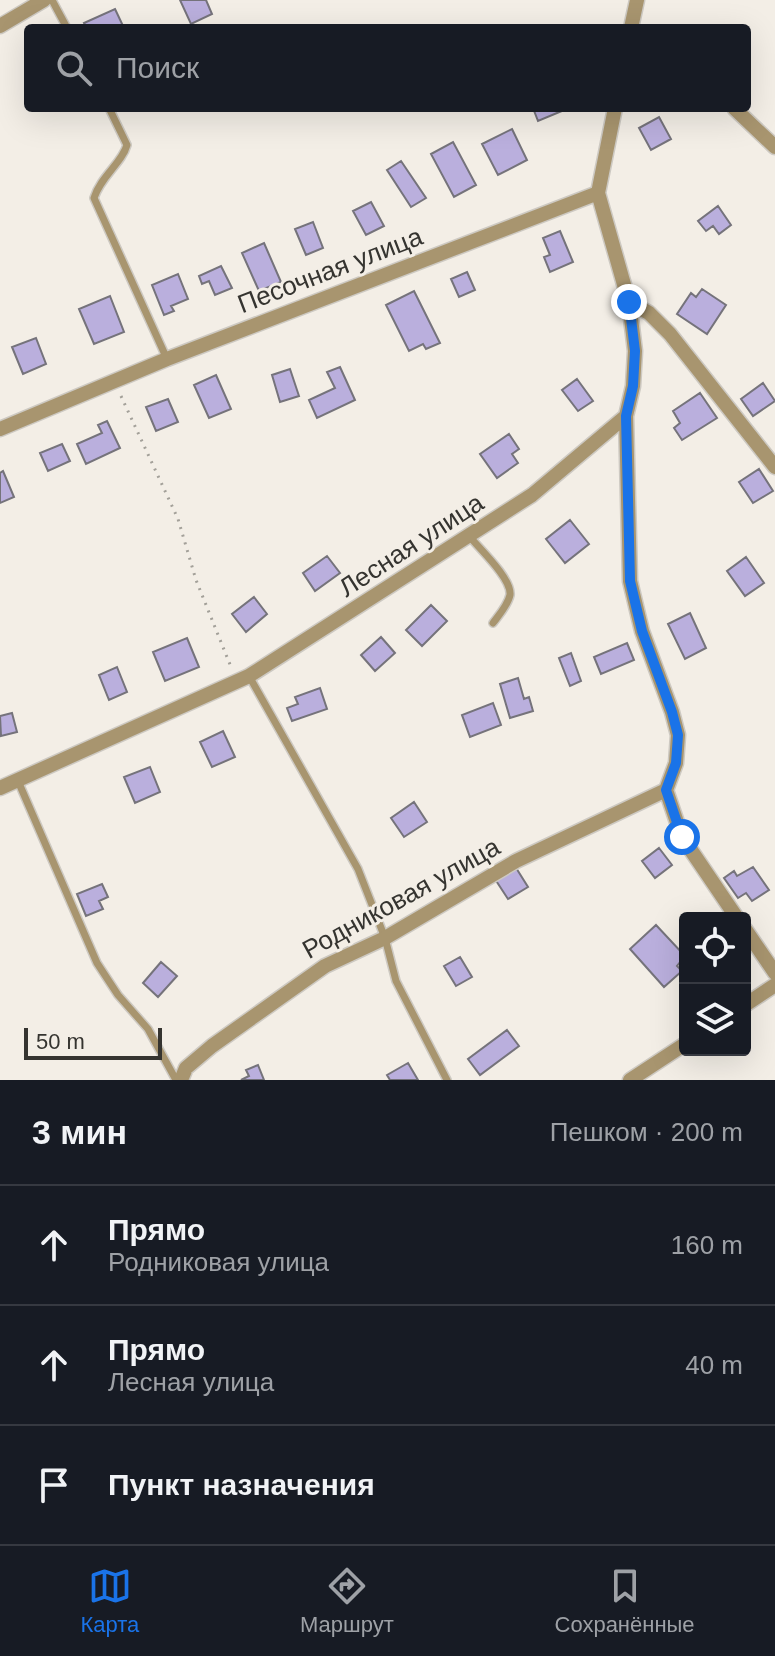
<!DOCTYPE html>
<html lang="ru">
<head>
<meta charset="utf-8">
<style>
	body { margin:0; font-family:Arial,sans-serif; background:#242831; color:#f1f3f6 }
	.controls { position:absolute; right:24px; bottom:24px; display:grid; overflow:hidden; border-radius:8px; box-shadow:0 8px 32px #0002 }
	.controls button { width:72px; height:72px; display:grid; place-items:center; padding:0; border:0; border-bottom:2px solid #363941; background:#171b24; color:#f1f3f6; font:40px sans-serif }
	.scale { position:absolute; left:24px; bottom:20px; width:138px; box-sizing:border-box; padding-left:8px; border:4px solid #353430; border-top:0; font-size:22px; line-height:28px; white-space:nowrap; color:#353430; -webkit-text-stroke:6px #f3eee6; paint-order:stroke }
	.stop { position:absolute; width:24px; height:24px; margin:-18px; border:6px solid #1a73e8; border-radius:50%; background:#fff }
	.stop.end { background:#1a73e8; border-color:#fff; box-shadow:0 2px 8px #0008 }
	.list { margin:0; padding:0; list-style:none }
	h2 { display:flex; justify-content:space-between; align-items:center; height:104px; margin:0; padding:0 32px; font-size:34px }
	h2 small { font-size:26px; font-weight:400; color:#9ea1a6 }
	.list li { display:grid; grid-template-columns:52px 1fr auto; gap:24px; align-items:center; box-sizing:border-box; height:120px; padding:0 32px; border-top:2px solid #363941 }
	.list b { display:block; font-size:30px; white-space:nowrap }
	.list p { margin:0; font-size:26px; white-space:nowrap; color:#9ea1a6 }
	.list em { font-size:26px; font-style:normal; color:#9ea1a6 }
	.icon { flex:none; width:44px; height:44px; fill:none; stroke:currentColor; stroke-width:2; stroke-linecap:round; stroke-linejoin:round }
	.map { position:relative; flex:none; width:775px; height:1080px; overflow:hidden }
	.search { position:absolute; background:#171b24; box-shadow:0 8px 32px #0002; left:24px; right:24px; top:24px; height:88px; display:flex; align-items:center; gap:20px; box-sizing:border-box; padding:0 28px; border-radius:8px; color:#9ea1a6; font-size:30px }
	.sheet { height:464px; background:#171b24 }
	nav { display:flex; justify-content:space-around; align-items:center; box-sizing:border-box; height:112px; border-top:2px solid #363941; background:#171b24; font-size:22px; color:#9ea1a6 }
	nav a { display:grid; justify-items:center; gap:4px }
	nav .on { color:#1a73e8 }
	.map>svg:first-child { display:block }
</style>
</head>
<body>
<div class="map">
<svg width="775" height="1080" viewBox="0 0 775 1080">
	<rect width="100%" height="100%" fill="#f3eee6"/>
	<path fill="#baafdd" stroke="#75737b" stroke-width="2" d="M180 0H206L212 14 191 24Z
		M115 9 124 28H87L84 23Z
		M533 108H569L538 121Z
		M659 117 671 139 651 150 639 128Z
		M512 129 527 160 498 175 482 144Z
		M453 142 476 185 454 197 431 154Z
		M401 161 426 198 411 207 387 170Z
		M371 202 384 226 366 235 353 211Z
		M718 206 731 225 719 234 713 226 706 231 698 221Z
		M313 222 323 248 306 255 295 229Z
		M560 231 573 262 550 272 544 257 550 255 543 238Z
		M264 243 281 282 259 291 242 253Z
		M221 266 232 288 215 295 209 281 202 284 199 276Z
		M467 272 475 290 459 297 451 279Z
		M178 274 188 299 171 306 174 311 164 315 152 285Z
		M702 289 726 305 707 334 677 314 691 293 696 297Z
		M414 291 440 343 426 349 423 344 409 351 386 305Z
		M110 296 124 332 94 344 79 309Z
		M36 338 46 364 23 374 12 347Z
		M340 367 355 400 317 418 309 400 335 388 327 372Z
		M290 369 299 396 280 402 272 375Z
		M216 375 231 409 209 418 194 385Z
		M577 379 593 401 578 411 562 390Z
		M763 383 775 401 753 416 741 399Z
		M700 393 717 418 682 440 674 428 680 423 673 411Z
		M168 399 178 422 156 431 146 407Z
		M107 421 120 448 86 464 77 444 102 433 98 425Z
		M509 434 519 449 512 454 518 463 497 478 480 454Z
		M62 444 70 461 48 471 40 453Z
		M759 469 773 491 753 503 739 482Z
		M3 471 14 497 0 503V473Z
		M570 520 589 544 565 563 546 539Z
		M327 556 340 573 315 591 303 573Z
		M746 557 764 583 745 596 727 571Z
		M254 597 267 614 246 632 232 614Z
		M431 605 447 621 422 646 406 630Z
		M690 613 706 648 685 659 668 624Z
		M381 637 395 653 375 671 361 655Z
		M187 638 199 667 165 681 153 652Z
		M627 643 634 660 601 674 594 657Z
		M571 653 581 681 570 686 559 658Z
		M117 667 127 692 109 700 99 675Z
		M518 678 524 699 529 697 533 711 510 718 500 684Z
		M320 688 327 709 292 721 287 708 298 704 295 697Z
		M493 703 501 725 470 737 462 715Z
		M12 713 17 732 1 736 0 716Z
		M223 731 235 757 212 767 200 742Z
		M150 767 160 792 135 803 124 777Z
		M414 802 427 822 404 837 391 818Z
		M659 848 672 865 655 878 642 861Z
		M513 863 528 887 508 899 493 876Z
		M753 867 769 890 752 901 746 893 738 898 724 878 734 871 737 876Z
		M102 884 108 897 99 901 103 909 86 916 77 894Z
		M656 925 685 956 677 966 682 971 664 987 630 949Z
		M460 957 472 977 456 986 444 966Z
		M161 962 177 976 158 997 143 983Z
		M507 1030 519 1046 480 1075 468 1059Z
		M408 1063 418 1080H390L387 1075Z
		M258 1065 264 1080H241L249 1076 246 1070Z"/>
	<g fill="none" stroke-linecap="round" stroke-linejoin="round">
		<g stroke="#cdc9c2" stroke-width="10">
			<path id="service" d="M52 0 67 28
				M109 108 127 145C122 163 101 176 94 198L167 359
				M469 536C480 549 512 579 510 595 508 605 499 615 493 623
				M249 676 358 869 385 938 396 981 447 1080
				M18 781 97 963 118 995 148 1029 176 1080"/>
		</g>
		<g stroke="#cdc9c2" stroke-width="17">
			<path id="minor" d="M0 26 44 0
				M631 28 637 0
				M615 108 598 193 629 302 635 351 633 386 626 416 630 581 642 631 672 712 678 735 676 763 666 790 682 837 737 918
				M734 108 775 147
				M629 302 649 313 670 334 775 467
				M0 429 167 359 598 193
				M0 788 249 676 532 495 626 416
				M745 929 775 973
				M745 1005 775 985
				M181 1080 186 1068 212 1046 325 966 385 938 516 861 666 790
				M630 1080 685 1044"/>
		</g>
		<path stroke="#a3a099" stroke-width="3" stroke-dasharray="2 6" stroke-linecap="butt" d="M121 396 178 519 196 580 231 667"/>
		<use href="#service" stroke="#a8956f" stroke-width="7"/>
		<use href="#minor" stroke="#a8956f" stroke-width="14"/>
	</g>
	<g fill="none" stroke-linecap="round" stroke-linejoin="round">
		<path stroke="#1a73e8" stroke-width="10" d="M629 302 635 351 633 386 626 416 630 581 642 631 672 712 678 735 676 763 666 790 682 837"/>
	</g>
	<g text-anchor="middle" dominant-baseline="central" stroke-width="6" stroke-linejoin="round" paint-order="stroke">
		<g font-size="26" fill="#353430" stroke="#f3eee6">
			<text transform="translate(330 270) rotate(-21)">Песочная улица</text>
			<text transform="translate(411 545) rotate(-33)">Лесная улица</text>
			<text transform="translate(401 898) rotate(-29)">Родниковая улица</text>
		</g>
	</g>
</svg>
<div class="controls">
<button><svg class="icon" aria-label="locate" viewBox="0 0 24 24"><circle cx="12" cy="12" r="6"/><path d="M12 2v4M12 18v4M2 12h4M18 12h4"/></svg></button>
<button><svg class="icon" aria-label="layers" viewBox="0 0 24 24"><path d="M12 4l9 5-9 5-9-5zM3 14l9 5 9-5"/></svg></button>
</div>
<div class="scale">50 m</div>
<div class="stop" style="left:682px;top:837px"></div>
<div class="stop end" style="left:629px;top:302px"></div>
<div class="search"><svg class="icon" aria-label="search" viewBox="0 0 24 24"><circle cx="10" cy="10" r="6"/><path d="M15 15l6 6"/></svg>Поиск</div>
</div>
<section class="sheet">
<h2>3 мин<small>Пешком · 200 m</small></h2>
<ul class="list">
<li><svg class="icon" aria-label="ahead" viewBox="0 0 24 24"><path d="M12 20V5M6 11l6-6 6 6"/></svg><div><b>Прямо</b><p>Родниковая улица</p></div><em>160 m</em></li>
<li><svg class="icon" aria-label="ahead" viewBox="0 0 24 24"><path d="M12 20V5M6 11l6-6 6 6"/></svg><div><b>Прямо</b><p>Лесная улица</p></div><em>40 m</em></li>
<li><svg class="icon" aria-label="arrive" viewBox="0 0 24 24"><path d="M6 21V4h12l-3 4 3 4H6"/></svg><div><b>Пункт назначения</b></div></li>
</ul>
</section>
<nav>
<a class="on"><svg class="icon" aria-label="map" viewBox="0 0 24 24"><path d="M3 6l6-2 6 2 6-2v14l-6 2-6-2-6 2zM9 4v14M15 6v14"/></svg>Карта</a>
<a><svg class="icon" aria-label="directions" viewBox="0 0 24 24"><path d="M12 3l9 9-9 9-9-9zM9 14v-3h6M13 9l2 2-2 2"/></svg>Маршрут</a>
<a><svg class="icon" aria-label="saved" viewBox="0 0 24 24"><path d="M7 4h10v16l-5-4-5 4z"/></svg>Сохранённые</a>
</nav>
</body>
</html>
